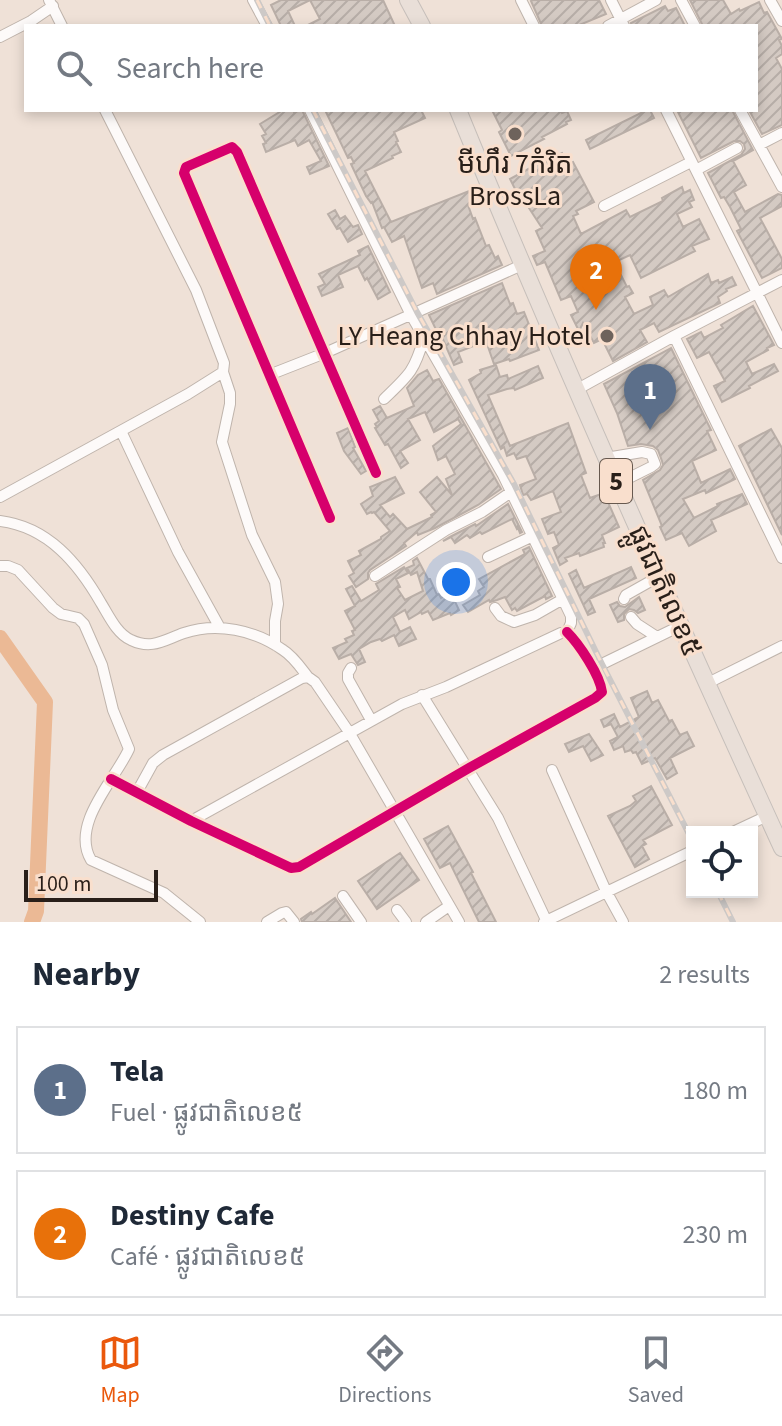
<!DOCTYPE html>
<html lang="en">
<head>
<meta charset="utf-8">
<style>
	body { margin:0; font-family:"Source Sans 3","Noto Sans Khmer",sans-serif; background:#f2f2f3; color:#1f2937 }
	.controls { position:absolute; right:24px; bottom:24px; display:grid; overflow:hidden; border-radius:0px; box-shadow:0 4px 12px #0003 }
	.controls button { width:72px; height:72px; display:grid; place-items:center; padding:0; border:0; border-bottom:2px solid #e0e1e3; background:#fff; color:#1f2937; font:40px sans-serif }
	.scale { position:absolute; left:24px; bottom:20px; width:134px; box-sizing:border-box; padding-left:8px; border:4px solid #291f19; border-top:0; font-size:22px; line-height:28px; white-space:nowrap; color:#291f19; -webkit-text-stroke:6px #f9dfcd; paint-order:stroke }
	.you { position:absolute; left:456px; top:582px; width:28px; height:28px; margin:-20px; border:6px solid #fff; border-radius:50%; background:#1a73e8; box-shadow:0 0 0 12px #1a73e833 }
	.badge { display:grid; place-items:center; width:52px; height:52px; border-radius:50%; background:#ea580c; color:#fff; font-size:26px; font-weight:700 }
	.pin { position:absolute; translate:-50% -66px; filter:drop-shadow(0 2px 4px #0008) }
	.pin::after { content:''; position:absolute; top:42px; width:28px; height:24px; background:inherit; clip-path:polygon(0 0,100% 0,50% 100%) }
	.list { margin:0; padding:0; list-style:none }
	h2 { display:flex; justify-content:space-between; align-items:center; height:104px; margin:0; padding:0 32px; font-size:34px }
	h2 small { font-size:26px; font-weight:400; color:#747a83 }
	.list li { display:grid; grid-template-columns:52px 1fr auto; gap:24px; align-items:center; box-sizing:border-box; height:128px; margin:0 16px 16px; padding:0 16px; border:2px solid #e0e1e3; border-radius:0px }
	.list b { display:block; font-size:30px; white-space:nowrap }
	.list p { margin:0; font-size:26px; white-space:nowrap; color:#747a83 }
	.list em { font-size:26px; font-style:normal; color:#747a83 }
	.icon { flex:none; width:44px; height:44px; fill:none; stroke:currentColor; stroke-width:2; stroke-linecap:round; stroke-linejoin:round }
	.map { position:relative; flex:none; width:782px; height:922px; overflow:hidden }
	.search { position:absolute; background:#fff; box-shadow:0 4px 12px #0003; left:24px; right:24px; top:24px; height:88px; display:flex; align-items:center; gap:20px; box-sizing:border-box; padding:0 28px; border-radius:0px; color:#747a83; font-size:30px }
	.sheet { height:392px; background:#fff }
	nav { display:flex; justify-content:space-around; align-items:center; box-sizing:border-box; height:112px; border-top:2px solid #e0e1e3; background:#fff; font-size:22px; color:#747a83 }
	nav a { display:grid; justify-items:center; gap:4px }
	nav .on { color:#ea580c }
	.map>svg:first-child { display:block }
</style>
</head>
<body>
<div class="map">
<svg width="782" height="922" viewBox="0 0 782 922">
	<defs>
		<pattern id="building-hatch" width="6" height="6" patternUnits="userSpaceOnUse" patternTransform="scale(2)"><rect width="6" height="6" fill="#d4cac3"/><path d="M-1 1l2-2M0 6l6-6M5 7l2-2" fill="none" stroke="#b6ada7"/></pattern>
	</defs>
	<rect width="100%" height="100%" fill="#efe1d7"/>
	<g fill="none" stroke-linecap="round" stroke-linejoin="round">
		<path stroke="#ebb995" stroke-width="16" d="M0 638 45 702 36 911 32 922"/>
	</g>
	<path fill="url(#building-hatch)" stroke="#b9aea7" stroke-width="2" d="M281 0H383L395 26H306L320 19 310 0 288 11 295 26H281L271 5Z
		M533 0H599L606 14 577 26H542L531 1Z
		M690 0H723L731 14 739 9 740 11 759 2 764 13 767 12 782 39 779 40 782 46V54L776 58 782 69V125L762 134 749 110H756V26H703Z
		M665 6 668 11 676 8 685 26H632L631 23Z
		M283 110H293L294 112 302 110 329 166 310 174 307 167 321 161 309 140 298 146 295 140 266 152 263 144 266 143 262 136 266 134 260 124Z
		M325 110H421L425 118 394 132 398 141 396 142 401 152 392 156 393 158 365 171 391 222 469 191 473 203 468 205 473 219 475 218 486 246 489 245 495 258 498 256 502 265 437 294 433 283 422 288 404 236 392 242 384 227 382 228 372 202 371 203 366 196 351 164 354 163 351 157 348 158Z
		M492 110H560L562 113 567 111 571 120 566 122 567 124 542 137 544 139 511 156 499 132 502 130Z
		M647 110H650L654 118 590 149 586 140Z
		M677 110H732L753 150 733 161 746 185 734 192 745 212 778 194 782 195V206L760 218 782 259V268L762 278 737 231 741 229 730 207 724 197 721 198 708 173 741 155 745 149 744 144 740 141H734L701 158Z
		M562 153 568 164 573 162 594 202 576 211 578 214 573 216 581 234 626 210 630 217 663 201 662 198 682 187 684 193 690 190 694 200 689 202 692 207 677 214 683 227 699 219 709 239 692 246 695 251 641 278 630 255 593 272 600 286 621 275 627 287 629 286 633 293 625 297 634 314 653 305 650 297 664 290 668 297 708 274 711 283 718 280 719 283 732 277 736 285 726 289 727 291 718 297 720 303 659 332 654 323 640 330 647 342 613 361 602 339 594 343 583 323 579 331 571 315 578 312 571 296 561 300 545 262 537 265 533 256 545 251 536 231 542 228 525 202 522 203 510 179 534 166 532 163 539 159 541 164Z
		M335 210 340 219 345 216 353 227 358 225 362 234 348 242 340 228 337 229 328 214Z
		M368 246 390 292 378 299 367 278 365 280 358 266 338 275 343 287 322 296 318 287 325 284 319 274 360 255 358 251Z
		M502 283 510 304 513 303 517 314 524 312 539 350 510 361 509 359 494 364 486 341 458 352 462 362 454 365 442 337 440 338 429 315Z
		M753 306 774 345 767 348 768 350 746 362 752 374 774 364 778 371 749 386 750 388 722 402 714 386 725 381 709 352 697 358 687 339 701 332 704 338 723 328 721 325Z
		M671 348 711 430 707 431 716 450 692 461 701 483 730 469 735 479 706 493 705 490 683 499 694 518 718 506 717 504 742 494 747 504 711 520 716 531 689 546 682 533 666 540 660 527 662 526 643 480 660 470 663 465 662 461 658 450 653 446 641 444 628 446 617 413 604 384Z
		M496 365 500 377 507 375 508 379 538 366 543 378 515 390 514 388 507 389 488 395 510 446 568 423 586 473 581 475 590 498 604 493 619 527 602 535 605 543H603L604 547 580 556 579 553 565 558 567 561 560 565 553 548 559 545 554 532 548 534 542 519 561 512 553 491 531 500 527 494 523 495 520 485 536 479 526 456 517 459 514 453 507 456 504 447 501 449 469 380 481 373 480 370Z
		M427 370 433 381 439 379 501 489 478 505 435 528 418 535 417 532 404 543 406 546 370 570 368 573V579L356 587 349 576 354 573 348 561 361 555 359 551 381 539V537L390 531 374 512 372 513 371 512 367 514 361 504 373 496 370 487 395 477 404 493 380 505 390 517 393 514 407 529 432 517 431 515 436 512 420 492 437 477 452 495 446 479 455 474 446 456 438 460 433 446 461 424 458 419 434 432 425 412 408 419 420 440 400 451 408 463 401 468 388 444 385 445 375 428 377 427 375 424 379 421 373 410 380 406 387 418 414 406 407 388 418 375Z
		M348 428 355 447 353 448 366 471 361 474 344 451 337 433Z
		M771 429 782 448V535L739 446Z
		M508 504 522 532 520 533 518 528 517 529 512 519 482 534 480 532 470 538 467 535 455 543 451 537 443 541 450 537 475 524 476 526Z
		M529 547 552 596 546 599 545 596 517 611 515 608 512 610 505 597 497 600 490 602 489 600 468 612 463 605 480 595 478 591 484 587 479 579 525 554 523 550Z
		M417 558 428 579H430L437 595 439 594 441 598 451 593 459 610 451 615 450 613 433 620 428 611 422 614 421 612 409 619 405 610 393 617 400 632 410 627 416 639 399 646 394 635 382 641 380 639 371 642 359 649 365 662 358 665 351 654 339 659 333 648 347 642 345 639 354 635 352 631 355 630 345 611 355 606 346 589 352 586 361 601 379 590 376 584 404 567 408 573 396 579 400 587 397 588 405 600 423 591 417 572 411 575 407 568 414 565 413 561Z
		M631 567 636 578 589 599 595 612 588 615 569 574 576 570 584 588Z
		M639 597 645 610 638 613 634 610 629 609 624 614V620L618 622 610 605 617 602 620 606 625 607Z
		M647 691 652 703 658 700 669 721 672 720 680 735 687 732 694 746 670 758 677 773 667 779 655 758 642 764 636 752 633 753 631 750 625 752 623 746 614 750 610 741 618 737 611 724 604 727 601 720 614 714 620 727 639 717 631 698Z
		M589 734 603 755 591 761 583 746 569 752 565 744Z
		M651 786 672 825 643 840 646 844 642 846 649 859 635 867 608 816 630 806 636 801 633 796Z
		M448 826 473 872 471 873 496 922H479L450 863 440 868 424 839Z
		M400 853 419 880 377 909 358 881Z
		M335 898 351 922H302L301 919 311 912 312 914Z"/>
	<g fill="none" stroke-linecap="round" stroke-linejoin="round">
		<g stroke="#bfb4ac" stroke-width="12">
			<path id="minor" d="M49 0 62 26
				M253 0 267 26
				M521 0 534 26
				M611 0 624 26
				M681 0 695 26
				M770 0 782 21
				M608 26 656 0
				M0 37 31 21 53 6
				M310 110 411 315 503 475 571 616V623L567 632
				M666 110 782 343
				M740 110 782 187
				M759 145 782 133
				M696 170 737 148
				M604 206 691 162
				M674 336 782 558
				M223 372 230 393V404L222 442 252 535 275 582 278 604 275 621V645
				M269 375 325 353 522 265
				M576 390 674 336 782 280
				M384 399C409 375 414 372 424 338
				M121 431 178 552 220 628
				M606 458 642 452 651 454 655 464 651 467 617 484
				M0 497 188 394 223 372 224 363 196 290 105 110
				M330 518 184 173 186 167 232 147 237 152 376 473
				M0 521C48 527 78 563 101 603 109 616 117 634 131 640 152 650 164 640 184 633 217 622 255 630 283 650 293 656 301 668 308 677
				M488 557 533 536
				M0 566H8L18 570 53 608 61 614 78 618 84 624 102 665 113 710 129 749C115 780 70 824 91 860L164 893 200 922
				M375 576 446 530 482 512 511 492
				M624 599 626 595 658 577
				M495 608 501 616 514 622 535 615 563 599
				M631 617 637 624 657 637
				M591 666 602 664 680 626
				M351 668 348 673V679L371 720
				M706 684 782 646
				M422 695 498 818 547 922
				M552 770 606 891 623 922
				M111 779 191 821 291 868 299 867 469 768 595 698 602 692C600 675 579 644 567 632
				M137 792 153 763 163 755 302 678 308 677 315 682 349 732 459 922
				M191 821 402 704 446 687 561 633 567 632
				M733 832 767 816
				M343 896 361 922
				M397 910 406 922
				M267 922 282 913 286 912 294 922
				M426 922 449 906
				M544 922 692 851"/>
		</g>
		<g stroke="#c6bfba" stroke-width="18">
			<path id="highway" d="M408 0 422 26
				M458 110C560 359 670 604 782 848"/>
		</g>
		<use href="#minor" stroke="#fdfaf9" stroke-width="10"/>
		<use href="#highway" stroke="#e9dfd8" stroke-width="16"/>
		<g stroke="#cdc9c7" stroke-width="6">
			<path id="rail" d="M257 0 270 26
				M313 110 417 312 514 484 602 664 692 840
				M718 892 733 922"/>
		</g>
		<use href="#rail" stroke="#f9dfcd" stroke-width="3" stroke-dasharray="9" stroke-linecap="butt"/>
		<g stroke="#f9dfcd" stroke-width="15">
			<path id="cycleway" d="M330 518 184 173 186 167 232 147 237 152 376 473
				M111 779 191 821 291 868 299 867 469 768 595 698 602 692C600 675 579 644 567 632"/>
		</g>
		<use href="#cycleway" stroke="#d6006c" stroke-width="10"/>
	</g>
	<g fill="#6e635c" stroke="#f9dfcd" stroke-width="3">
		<circle cx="515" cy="134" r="8"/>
		<circle cx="607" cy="336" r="8"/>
	</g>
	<g text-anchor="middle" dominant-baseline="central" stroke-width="6" stroke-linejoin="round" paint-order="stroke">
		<rect fill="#f9dfcd" stroke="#67594f" stroke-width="2" x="600" y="459" width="32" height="44" rx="6"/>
		<g font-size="26" font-weight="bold" fill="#291f19">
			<text x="616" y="481">5</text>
		</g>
		<g font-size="28" fill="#291f19" stroke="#f9dfcd">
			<text x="515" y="164">មីហឹរ 7កំរិត<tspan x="515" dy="32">BrossLa</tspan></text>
			<text x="591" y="336" text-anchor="end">LY Heang Chhay Hotel</text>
		</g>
		<g font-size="28" fill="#291f19" stroke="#f9dfcd">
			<text transform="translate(665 591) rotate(66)">ផ្លូវជាតិលេខ៥</text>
		</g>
	</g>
</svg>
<div class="controls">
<button><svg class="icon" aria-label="locate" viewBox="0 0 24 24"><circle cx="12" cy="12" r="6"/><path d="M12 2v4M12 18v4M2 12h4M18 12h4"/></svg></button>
</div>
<div class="scale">100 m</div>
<div class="you"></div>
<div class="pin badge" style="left:650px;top:430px;background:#5c6f8a">1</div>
<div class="pin badge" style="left:596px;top:310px;background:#e8710a">2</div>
<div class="search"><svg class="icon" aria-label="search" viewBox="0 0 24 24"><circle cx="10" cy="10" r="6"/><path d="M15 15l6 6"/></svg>Search here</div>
</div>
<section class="sheet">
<h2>Nearby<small>2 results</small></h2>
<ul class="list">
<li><span class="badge" style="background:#5c6f8a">1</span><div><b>Tela</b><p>Fuel · ផ្លូវជាតិលេខ៥</p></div><em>180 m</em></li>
<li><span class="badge" style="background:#e8710a">2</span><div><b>Destiny Cafe</b><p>Café · ផ្លូវជាតិលេខ៥</p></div><em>230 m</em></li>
</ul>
</section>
<nav>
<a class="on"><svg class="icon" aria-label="map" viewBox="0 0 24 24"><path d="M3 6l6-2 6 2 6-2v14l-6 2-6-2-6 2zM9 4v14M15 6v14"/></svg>Map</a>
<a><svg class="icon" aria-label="directions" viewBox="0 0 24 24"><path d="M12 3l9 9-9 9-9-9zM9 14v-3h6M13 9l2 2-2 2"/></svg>Directions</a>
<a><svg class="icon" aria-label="saved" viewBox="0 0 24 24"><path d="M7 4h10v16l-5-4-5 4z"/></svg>Saved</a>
</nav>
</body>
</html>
